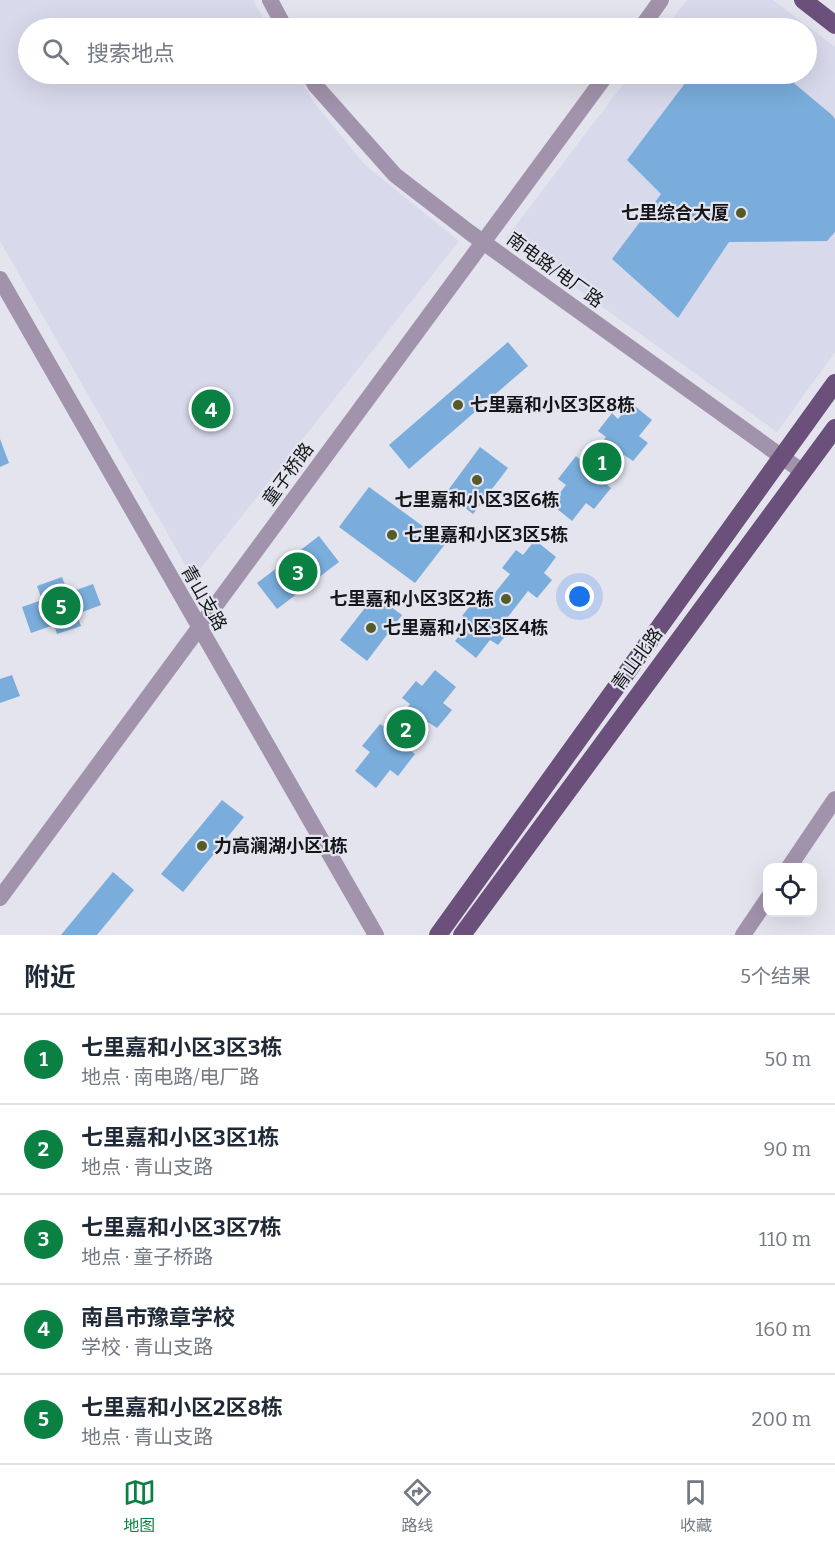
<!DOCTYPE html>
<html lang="zh">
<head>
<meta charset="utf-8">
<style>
	body { margin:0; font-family:Bitter,"Noto Sans SC",serif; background:#f2f2f3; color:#1f2937 }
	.controls { position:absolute; right:18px; bottom:18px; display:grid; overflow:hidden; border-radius:12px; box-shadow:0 6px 24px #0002 }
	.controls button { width:54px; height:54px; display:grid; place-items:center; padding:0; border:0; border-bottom:2px solid #e0e1e3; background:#fff; color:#1f2937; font:30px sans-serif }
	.you { position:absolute; left:580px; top:597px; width:21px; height:21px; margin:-15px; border:4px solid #fff; border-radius:50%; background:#1a73e8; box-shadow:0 0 0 9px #1a73e833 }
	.badge { display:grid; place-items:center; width:39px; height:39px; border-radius:50%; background:#0b8043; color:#fff; font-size:20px; font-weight:700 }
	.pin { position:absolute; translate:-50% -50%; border:3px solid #fff; box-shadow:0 2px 6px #0006 }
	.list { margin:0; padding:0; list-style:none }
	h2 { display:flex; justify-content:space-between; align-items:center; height:78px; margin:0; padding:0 24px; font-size:26px }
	h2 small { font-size:20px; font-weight:400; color:#747a83 }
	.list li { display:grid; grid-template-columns:39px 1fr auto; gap:18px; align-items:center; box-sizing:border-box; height:90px; padding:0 24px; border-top:2px solid #e0e1e3 }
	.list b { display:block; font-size:22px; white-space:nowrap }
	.list p { margin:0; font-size:20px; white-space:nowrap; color:#747a83 }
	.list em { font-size:20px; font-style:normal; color:#747a83 }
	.icon { flex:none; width:33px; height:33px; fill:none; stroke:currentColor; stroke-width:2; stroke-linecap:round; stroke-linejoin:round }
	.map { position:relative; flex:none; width:835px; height:935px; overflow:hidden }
	.search { position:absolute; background:#fff; box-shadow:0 6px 24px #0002; left:18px; right:18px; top:18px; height:66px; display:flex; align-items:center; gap:15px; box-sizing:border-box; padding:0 21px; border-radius:33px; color:#747a83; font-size:22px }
	.sheet { height:528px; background:#fff }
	nav { display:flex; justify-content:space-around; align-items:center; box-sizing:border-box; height:84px; border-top:2px solid #e0e1e3; background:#fff; font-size:16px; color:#747a83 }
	nav a { display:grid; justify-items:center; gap:3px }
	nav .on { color:#0b8043 }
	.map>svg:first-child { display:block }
</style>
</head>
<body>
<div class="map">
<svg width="835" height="935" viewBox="0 0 835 935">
	<rect width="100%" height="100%" fill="#e3e4ee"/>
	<path fill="#d8daec" d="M0 0H253L269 28H28V74H297L315 104 365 165 459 241 193 578 0 241Z
		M687 0H773L835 47V352L777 432 506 238 631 74H806V28H665Z"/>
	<path fill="#7aaddb" d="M692 74H783L832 115 835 119V232L827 241 729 242 678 318 612 259 661 194 627 160Z
		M508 342 528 366 409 469 389 445Z
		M631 403 652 420 639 436 648 443 633 461 624 455 603 481 611 488 594 509 586 503 572 521 551 504 566 485 558 479 576 456 585 464 606 437 598 431 612 413 618 419Z
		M0 439 9 463 0 467Z
		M480 447 508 468 473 514 446 493Z
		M369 487 446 543 415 583 339 527Z
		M319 536 339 562 277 609 257 583Z
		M535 540 556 557 544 573 552 580 537 598 528 591 507 618 515 624 498 645 490 640 476 658 455 641 470 622 462 616 480 593 489 600 510 574 502 568 516 550 523 555Z
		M62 577 68 593 93 584 101 605 77 614 81 626 57 634 54 625 31 633 22 607 42 600 37 586Z
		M375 595 402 615 367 661 340 640Z
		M435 670 456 687 443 703 452 710 437 728 428 722 407 748 415 754 398 776 390 770 376 788 355 771 370 752 362 746 380 724 389 730 410 704 402 698 416 681 422 686Z
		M12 675 20 696 0 703V679Z
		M222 800 244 817 183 892 161 874Z
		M113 872 134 890 97 935H61Z"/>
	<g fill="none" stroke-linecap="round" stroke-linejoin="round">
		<path stroke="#a293ac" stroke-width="16" d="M270 0 285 28
			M641 28 661 0
			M309 74 315 85 395 175 469 232 803 472
			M0 279 376 935
			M789 867 835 799
			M0 898 607 74
			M743 935 768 898"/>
		<path stroke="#6a507a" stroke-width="18" d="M803 0 835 25
			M438 935 835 383
			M462 935 835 428"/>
	</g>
	<g fill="#535c2a" stroke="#e3e4ee" stroke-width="2">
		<circle cx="741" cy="213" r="6"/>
		<circle cx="458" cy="405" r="6"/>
		<circle cx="477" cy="480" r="6"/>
		<circle cx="392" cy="535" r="6"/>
		<circle cx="506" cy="599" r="6"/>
		<circle cx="371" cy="628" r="6"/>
		<circle cx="202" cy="846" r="6"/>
	</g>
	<g text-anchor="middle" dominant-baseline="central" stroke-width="4.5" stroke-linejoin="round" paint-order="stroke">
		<g font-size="18" font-weight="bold" fill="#151619" stroke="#e3e4ee" text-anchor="start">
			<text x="729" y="213" text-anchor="end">七里综合大厦</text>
			<text x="470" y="405">七里嘉和小区3区8栋</text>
			<text x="477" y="500" text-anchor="middle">七里嘉和小区3区6栋</text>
			<text x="404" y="535">七里嘉和小区3区5栋</text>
			<text x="494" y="599" text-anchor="end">七里嘉和小区3区2栋</text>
			<text x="383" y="628">七里嘉和小区3区4栋</text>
			<text x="214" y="846">力高澜湖小区1栋</text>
		</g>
		<g font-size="18" fill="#151619" stroke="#e3e4ee">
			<text transform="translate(555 270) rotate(36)">南电路/电厂路</text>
			<text transform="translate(288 474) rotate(-54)">童子桥路</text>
			<text transform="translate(204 598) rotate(60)">青山支路</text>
			<text transform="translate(637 659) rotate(-54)">青山北路</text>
		</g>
	</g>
</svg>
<div class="controls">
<button><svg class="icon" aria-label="locate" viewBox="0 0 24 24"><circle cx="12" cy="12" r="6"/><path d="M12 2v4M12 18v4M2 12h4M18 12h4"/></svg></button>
</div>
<div class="you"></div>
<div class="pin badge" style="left:602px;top:462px">1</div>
<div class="pin badge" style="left:406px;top:729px">2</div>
<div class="pin badge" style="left:298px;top:572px">3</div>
<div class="pin badge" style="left:211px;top:409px">4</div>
<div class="pin badge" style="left:61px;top:606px">5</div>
<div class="search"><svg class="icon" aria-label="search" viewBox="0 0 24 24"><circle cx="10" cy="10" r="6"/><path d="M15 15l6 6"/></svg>搜索地点</div>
</div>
<section class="sheet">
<h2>附近<small>5个结果</small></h2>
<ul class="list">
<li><span class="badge">1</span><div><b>七里嘉和小区3区3栋</b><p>地点 · 南电路/电厂路</p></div><em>50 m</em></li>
<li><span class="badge">2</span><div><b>七里嘉和小区3区1栋</b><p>地点 · 青山支路</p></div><em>90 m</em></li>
<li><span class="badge">3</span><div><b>七里嘉和小区3区7栋</b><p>地点 · 童子桥路</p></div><em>110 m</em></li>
<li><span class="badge">4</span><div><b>南昌市豫章学校</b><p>学校 · 青山支路</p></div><em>160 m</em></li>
<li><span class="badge">5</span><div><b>七里嘉和小区2区8栋</b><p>地点 · 青山支路</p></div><em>200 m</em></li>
</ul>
</section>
<nav>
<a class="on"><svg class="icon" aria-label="map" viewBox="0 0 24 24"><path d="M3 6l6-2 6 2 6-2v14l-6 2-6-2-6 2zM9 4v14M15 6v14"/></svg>地图</a>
<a><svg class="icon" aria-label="directions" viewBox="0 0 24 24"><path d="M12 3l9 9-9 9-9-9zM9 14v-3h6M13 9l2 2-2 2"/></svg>路线</a>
<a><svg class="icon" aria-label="saved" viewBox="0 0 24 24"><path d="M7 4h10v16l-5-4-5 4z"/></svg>收藏</a>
</nav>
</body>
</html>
